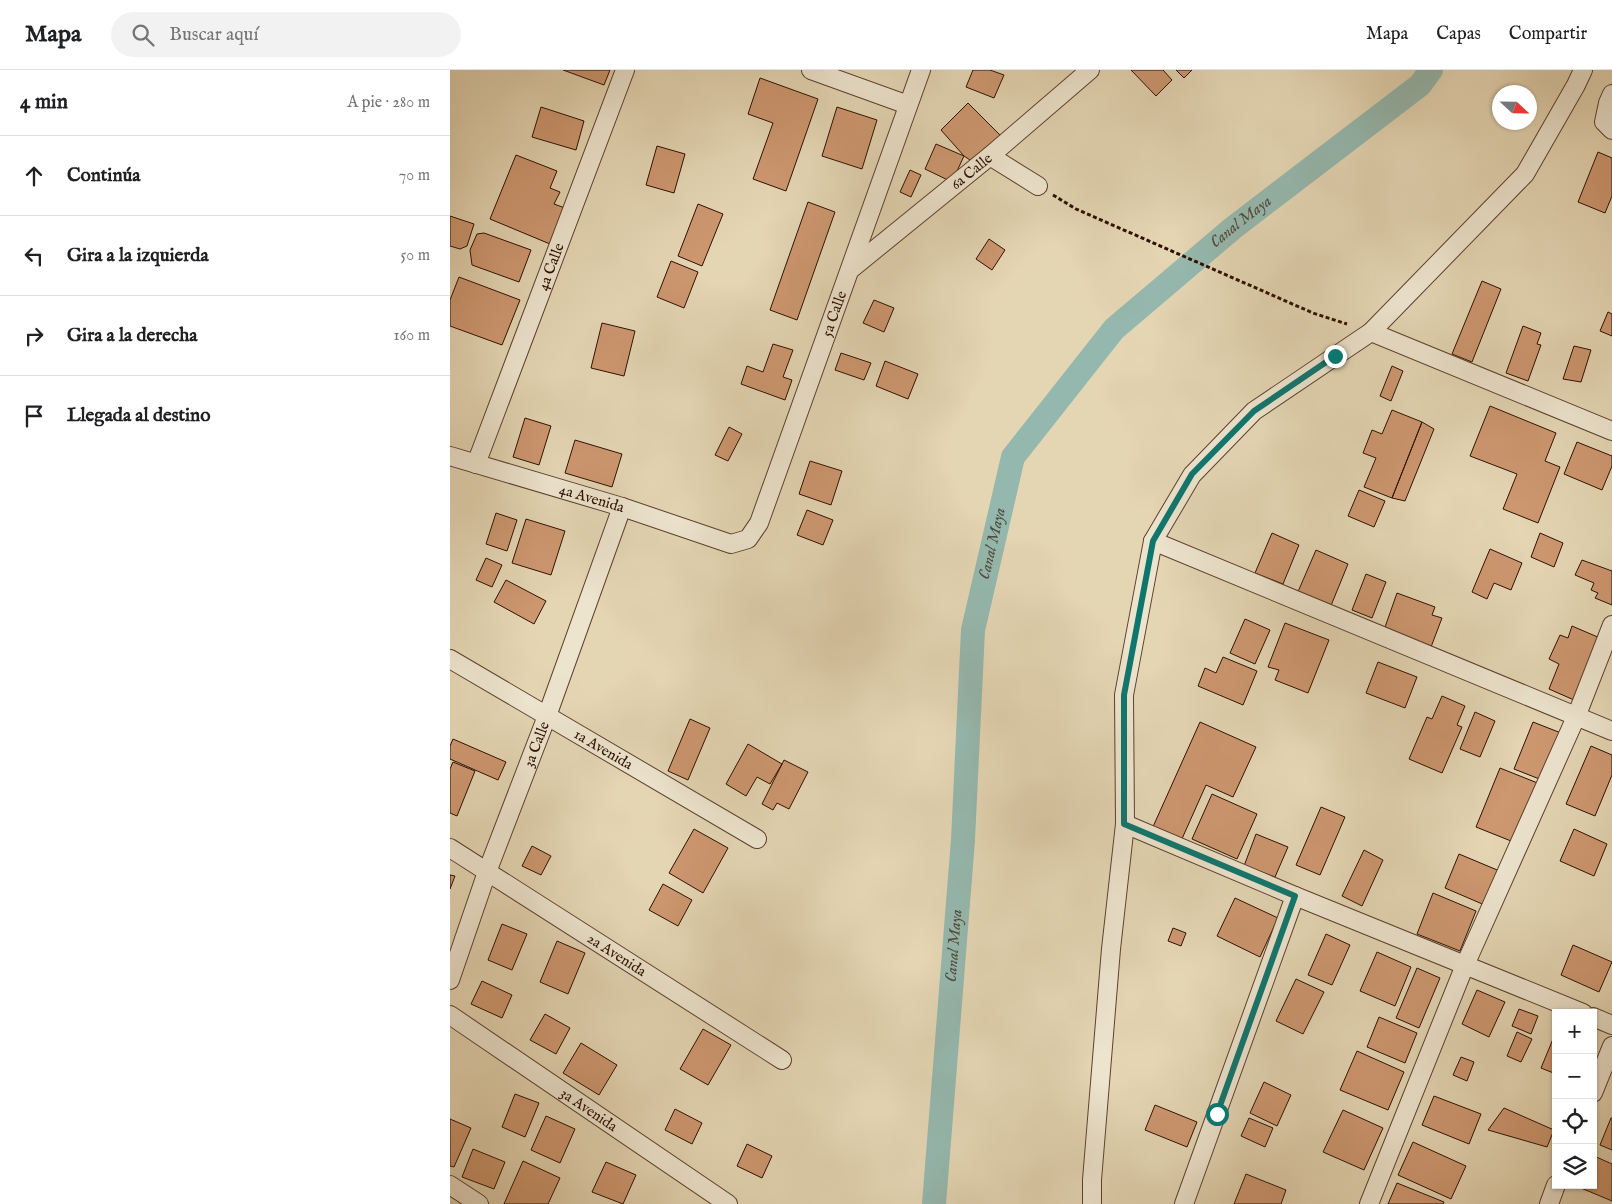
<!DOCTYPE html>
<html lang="es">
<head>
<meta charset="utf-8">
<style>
	body { margin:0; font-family:"IM FELL English",serif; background:#f2f2f2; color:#202124 }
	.controls { position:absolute; right:15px; bottom:15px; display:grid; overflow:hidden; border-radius:0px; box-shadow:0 1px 4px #0004 }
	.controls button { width:45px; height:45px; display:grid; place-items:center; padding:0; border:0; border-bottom:1px solid #e0e0e0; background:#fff; color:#202124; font:25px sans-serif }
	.compass { position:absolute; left:1042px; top:15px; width:45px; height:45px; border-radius:50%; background:#fff; box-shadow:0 1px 4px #0004; rotate:112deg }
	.stop { position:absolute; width:15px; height:15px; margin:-11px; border:4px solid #0f766e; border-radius:50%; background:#fff }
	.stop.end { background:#0f766e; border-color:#fff; box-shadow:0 1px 5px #0008 }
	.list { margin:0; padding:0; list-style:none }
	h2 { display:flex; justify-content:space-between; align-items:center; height:65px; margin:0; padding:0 20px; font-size:21px }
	h2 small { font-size:16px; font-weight:400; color:#757577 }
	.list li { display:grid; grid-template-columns:32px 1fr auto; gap:15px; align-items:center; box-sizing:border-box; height:80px; padding:0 20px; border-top:1px solid #e0e0e0 }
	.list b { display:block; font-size:19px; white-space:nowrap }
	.list em { font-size:16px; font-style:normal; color:#757577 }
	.icon { flex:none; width:28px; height:28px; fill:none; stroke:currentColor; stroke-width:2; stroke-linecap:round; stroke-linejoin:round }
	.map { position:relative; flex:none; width:1162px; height:1134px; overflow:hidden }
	header { display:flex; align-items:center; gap:30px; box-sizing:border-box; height:70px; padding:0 25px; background:#fff; border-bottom:1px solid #e0e0e0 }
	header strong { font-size:24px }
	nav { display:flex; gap:28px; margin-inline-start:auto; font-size:18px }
	.search { width:350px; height:45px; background:#f2f2f2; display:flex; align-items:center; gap:12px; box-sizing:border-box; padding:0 18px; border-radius:28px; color:#757577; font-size:19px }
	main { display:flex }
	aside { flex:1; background:#fff }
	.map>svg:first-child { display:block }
</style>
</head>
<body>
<header>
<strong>Mapa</strong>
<div class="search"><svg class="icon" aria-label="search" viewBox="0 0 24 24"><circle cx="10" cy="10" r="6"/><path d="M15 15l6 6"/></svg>Buscar aquí</div>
<nav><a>Mapa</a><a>Capas</a><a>Compartir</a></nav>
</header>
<main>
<aside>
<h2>4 min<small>A pie · 280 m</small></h2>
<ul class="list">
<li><svg class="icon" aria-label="ahead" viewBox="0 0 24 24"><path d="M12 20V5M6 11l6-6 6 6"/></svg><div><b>Continúa</b></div><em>70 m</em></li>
<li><svg class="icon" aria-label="left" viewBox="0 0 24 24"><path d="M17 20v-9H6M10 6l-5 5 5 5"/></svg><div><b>Gira a la izquierda</b></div><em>50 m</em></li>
<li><svg class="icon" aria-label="right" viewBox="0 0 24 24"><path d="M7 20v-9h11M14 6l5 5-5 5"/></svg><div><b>Gira a la derecha</b></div><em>160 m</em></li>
<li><svg class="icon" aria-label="arrive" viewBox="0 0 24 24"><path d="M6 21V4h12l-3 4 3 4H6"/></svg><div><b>Llegada al destino</b></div></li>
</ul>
</aside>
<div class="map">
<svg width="1162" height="1134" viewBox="0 0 1162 1134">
	<rect width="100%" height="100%" fill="#e4d5b3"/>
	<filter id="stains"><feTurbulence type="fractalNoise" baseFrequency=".004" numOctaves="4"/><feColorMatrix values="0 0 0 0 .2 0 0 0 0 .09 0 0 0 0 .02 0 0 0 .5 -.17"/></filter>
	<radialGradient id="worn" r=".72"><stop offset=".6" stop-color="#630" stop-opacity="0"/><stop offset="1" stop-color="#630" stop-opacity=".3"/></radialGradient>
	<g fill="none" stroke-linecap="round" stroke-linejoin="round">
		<path stroke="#95b8ae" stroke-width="24" id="s1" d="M484 1134 513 770 523 560 563 387 664 259 783 158 970 15 981 0"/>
	</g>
	<path fill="#cd9770" stroke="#2e1000" d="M113 0H160L154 15Z
		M523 0H540L554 5 544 28 516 17Z
		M681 0H713L722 10 706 26Z
		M726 0H742L734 8Z
		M310 8 368 29 336 121 303 109 323 53 298 44Z
		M518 33 550 65 523 92 514 86 491 60Z
		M91 37 134 51 126 80 82 67Z
		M387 37 427 50 412 99 372 86Z
		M486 74 514 86 502 112 475 99Z
		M207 76 235 84 224 123 196 115Z
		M1148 82 1162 88V126L1155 143 1128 132Z
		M66 85 107 101 100 118 110 122 104 134 115 138 100 174 40 149Z
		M460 100 471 105 461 127 450 122Z
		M358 132 385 142 347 250 320 240Z
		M248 134 273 144 252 196 228 186Z
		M0 146 24 154 17 176 10 179 0 176Z
		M34 163 81 180 69 212 22 195 20 180 27 164Z
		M539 169 555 180 542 200 526 189Z
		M221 191 248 202 234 238 207 227Z
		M9 207 70 230 52 275 0 256V230Z
		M1032 211 1051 219 1022 292 1002 284Z
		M424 230 444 238 434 262 413 253Z
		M1158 242 1162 244V266L1150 261Z
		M152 253 185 261 174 306 141 298Z
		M1073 256 1091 263 1087 274 1091 275 1078 311 1056 303Z
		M323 274 343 280 333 307 342 310 335 330 291 314 297 296 313 302Z
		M1124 276 1141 280 1131 312 1113 309Z
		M391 283 421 293 414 310 385 300Z
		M435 291 468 304 458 329 426 316Z
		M942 296 953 301 941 331 930 326Z
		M1040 336 1106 363 1095 391 1110 397 1088 453 1053 439 1067 404 1020 386Z
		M942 340 972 352 942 428 914 417 926 388 913 383 922 360 932 364Z
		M75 348 101 356 89 395 63 387Z
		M972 352 984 359 955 431 942 428Z
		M279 357 292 364 278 391 265 385Z
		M125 370 172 384 162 417 115 403Z
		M1127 372 1162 386V396L1152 420 1114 404Z
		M360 391 392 401 381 435 349 424Z
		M909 420 935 431 924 457 898 446Z
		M357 440 383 450 373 475 347 465Z
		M46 443 67 450 57 481 36 474Z
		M76 449 115 461 101 505 62 493Z
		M822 463 849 475 833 514 805 503Z
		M1090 463 1113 473 1104 497 1081 487Z
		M1040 479 1072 493 1061 520 1044 513 1037 529 1022 522Z
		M866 480 898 494 880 538 847 524Z
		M36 488 52 495 42 517 26 510Z
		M1132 490 1162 501V535L1145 528 1148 523 1141 520 1144 513 1125 505Z
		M916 504 936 512 922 548 902 540Z
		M56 510 96 531 84 554 44 532Z
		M947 523 985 537 982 545 992 548 981 577 934 560Z
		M795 549 820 560 805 594 780 583Z
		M835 553 879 570 858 623 825 610 829 600 818 597Z
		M1122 556 1150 568 1124 630 1099 619 1109 594 1099 589 1110 565 1118 568Z
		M773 587 807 601 793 635 748 616 755 598 766 603Z
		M928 592 967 607 955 638 916 623Z
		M992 626 1015 636 1007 655 1012 657 992 703 959 689 977 647 982 649Z
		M1025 642 1045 651 1030 687 1010 679Z
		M240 649 260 658 238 710 218 701Z
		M750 652 806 677 783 727 756 715 731 771 702 759Z
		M1083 652 1111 663 1092 710 1064 699Z
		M3 669 56 692 48 710 0 689V676Z
		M298 674 332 694 320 714 307 707 296 726 276 714Z
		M1141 676 1162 685V705L1145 746 1116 734Z
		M334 690 358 702 339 739 327 733 323 740 312 734Z
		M3 692 25 701 7 746 0 743V699Z
		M1050 698 1090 714 1066 773 1026 757Z
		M762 724 807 744 787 789 742 769Z
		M871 737 895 747 870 805 846 795Z
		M244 759 278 778 253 823 219 803Z
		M1124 759 1157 774 1144 806 1110 791Z
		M806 764 838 777 825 807 794 796Z
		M82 776 101 786 91 805 72 796Z
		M914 780 933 790 912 836 892 826Z
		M1009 784 1052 802 1037 836 995 818Z
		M0 805 5 806 0 819Z
		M213 814 242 830 228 856 199 840Z
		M983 823 1026 841 1010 881 967 864Z
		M785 828 828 848 810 887 767 866Z
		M52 854 77 864 62 900 38 890Z
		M723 858 736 863 731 876 718 871Z
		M876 864 900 875 882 915 858 905Z
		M107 871 135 883 118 924 90 912Z
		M1123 875 1162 892 1149 922 1111 905Z
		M927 882 961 897 945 936 910 921Z
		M967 898 990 908 969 958 946 948Z
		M846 909 874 922 853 964 826 951Z
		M32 911 62 925 52 948 21 934Z
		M1027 920 1055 932 1039 967 1012 954Z
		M1069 939 1088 946 1081 964 1062 956Z
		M95 944 120 958 106 984 80 970Z
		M929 947 967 963 955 993 917 977Z
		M253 959 281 975 258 1015 230 999Z
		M1067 962 1082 969 1071 992 1057 986Z
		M1103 969 1106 970V1004L1091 998Z
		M131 973 167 995 149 1025 113 1003Z
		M907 981 954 1002 938 1040 890 1020Z
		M1011 987 1024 992 1017 1011 1003 1005Z
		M814 1012 841 1025 827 1056 800 1043Z
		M65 1024 89 1033 75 1067 52 1057Z
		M984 1026 1031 1044 1019 1074 972 1055Z
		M705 1035 747 1052 737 1077 695 1060Z
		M1054 1038 1104 1060 1097 1077 1038 1060Z
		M225 1039 252 1053 242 1074 215 1060Z
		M893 1040 933 1058 914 1100 873 1082Z
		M96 1046 125 1059 110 1093 81 1080Z
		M799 1048 823 1058 815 1077 791 1066Z
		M1161 1048H1162V1080L1150 1075Z
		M0 1049 21 1058 4 1097 0 1096Z
		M963 1072 1016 1096 1001 1129 948 1105Z
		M297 1074 322 1086 312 1108 287 1096Z
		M23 1079 55 1092 44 1119 12 1107Z
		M1144 1086 1162 1094V1131L1131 1118 1132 1115H1143Z
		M73 1091 110 1108 98 1134H54Z
		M156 1092 186 1105 173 1134 142 1122Z
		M796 1104 836 1120 831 1134H784Z
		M947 1113 994 1132 993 1134H938Z"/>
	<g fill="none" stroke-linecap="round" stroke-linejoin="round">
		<g stroke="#5c412d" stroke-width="20">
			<g id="minor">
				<path d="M361 0 458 35"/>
				<path d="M1162 24 1158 33 1154 52 1162 60"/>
				<path d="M540 86 588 116"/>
				<path id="s2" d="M401 199 540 86 640 0"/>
				<path d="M921 262 1162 361"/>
				<path id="s3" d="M0 386 172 437 281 474 298 469 309 453 471 0"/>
				<path id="s4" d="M26 394 175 0"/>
				<path d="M703 471 1162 661"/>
				<path id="s5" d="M0 589 307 769"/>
				<path d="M675 754 845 826 1133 943"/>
				<path id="s6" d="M0 778 332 990"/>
				<path id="s7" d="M0 910 37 802 97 646 172 437"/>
				<path id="s8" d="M0 945 278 1134"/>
				<path d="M1143 947 1162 955"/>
				<path d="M1143 1023 1162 976"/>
				<path d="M0 1115 29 1134"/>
				<path d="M642 1134V1110L661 879 675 754 674 625 703 471 742 405 804 341 921 262 1075 104 1126 15 1133 0"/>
				<path d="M734 1134 845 826"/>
				<path d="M919 1134 1015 895 1126 647 1162 555"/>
				<path d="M1099 1134 1106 1115"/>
			</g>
		</g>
		<path stroke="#2e1000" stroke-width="3" stroke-dasharray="4 2.5" stroke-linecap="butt" d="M603 125 626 139 863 243 897 254"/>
		<use href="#minor" stroke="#ede4ce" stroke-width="18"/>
	</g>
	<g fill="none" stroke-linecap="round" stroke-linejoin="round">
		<path stroke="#0f766e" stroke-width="6" d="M767 1044 845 826 674 754V625L703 471 742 404 804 341 885 286"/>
	</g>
	<g text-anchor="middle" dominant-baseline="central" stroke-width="4" stroke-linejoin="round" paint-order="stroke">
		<g font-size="15" fill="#2e1000" stroke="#ede4ce">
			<text stroke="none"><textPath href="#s2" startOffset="155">6a Calle</textPath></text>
			<text stroke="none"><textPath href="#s4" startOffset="211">4a Calle</textPath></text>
			<text stroke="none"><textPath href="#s3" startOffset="554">5a Calle</textPath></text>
			<text stroke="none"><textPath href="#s3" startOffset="148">4a Avenida</textPath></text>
			<text stroke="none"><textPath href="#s7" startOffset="251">3a Calle</textPath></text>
			<text stroke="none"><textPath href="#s5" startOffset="178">1a Avenida</textPath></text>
			<text stroke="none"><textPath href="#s6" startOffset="198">2a Avenida</textPath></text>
			<text stroke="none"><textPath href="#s8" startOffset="168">3a Avenida</textPath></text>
		</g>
		<g font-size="16" font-style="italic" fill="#524b3d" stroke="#ede4ce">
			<text stroke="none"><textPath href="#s1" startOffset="1082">Canal Maya</textPath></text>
			<text stroke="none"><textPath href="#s1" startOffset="664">Canal Maya</textPath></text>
			<text stroke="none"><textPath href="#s1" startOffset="259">Canal Maya</textPath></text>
		</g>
	</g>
	<rect width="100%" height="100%" filter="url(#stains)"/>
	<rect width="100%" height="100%" fill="url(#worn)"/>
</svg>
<div class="controls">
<button>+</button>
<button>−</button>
<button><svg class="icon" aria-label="locate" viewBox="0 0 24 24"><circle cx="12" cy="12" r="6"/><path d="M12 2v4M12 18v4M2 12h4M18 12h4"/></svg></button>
<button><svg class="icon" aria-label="layers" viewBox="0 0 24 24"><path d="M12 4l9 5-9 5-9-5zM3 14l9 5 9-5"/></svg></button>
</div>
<svg class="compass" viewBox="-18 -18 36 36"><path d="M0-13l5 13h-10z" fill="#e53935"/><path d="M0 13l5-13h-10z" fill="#757577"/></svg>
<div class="stop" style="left:767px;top:1044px"></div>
<div class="stop end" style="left:885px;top:286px"></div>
</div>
</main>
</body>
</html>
